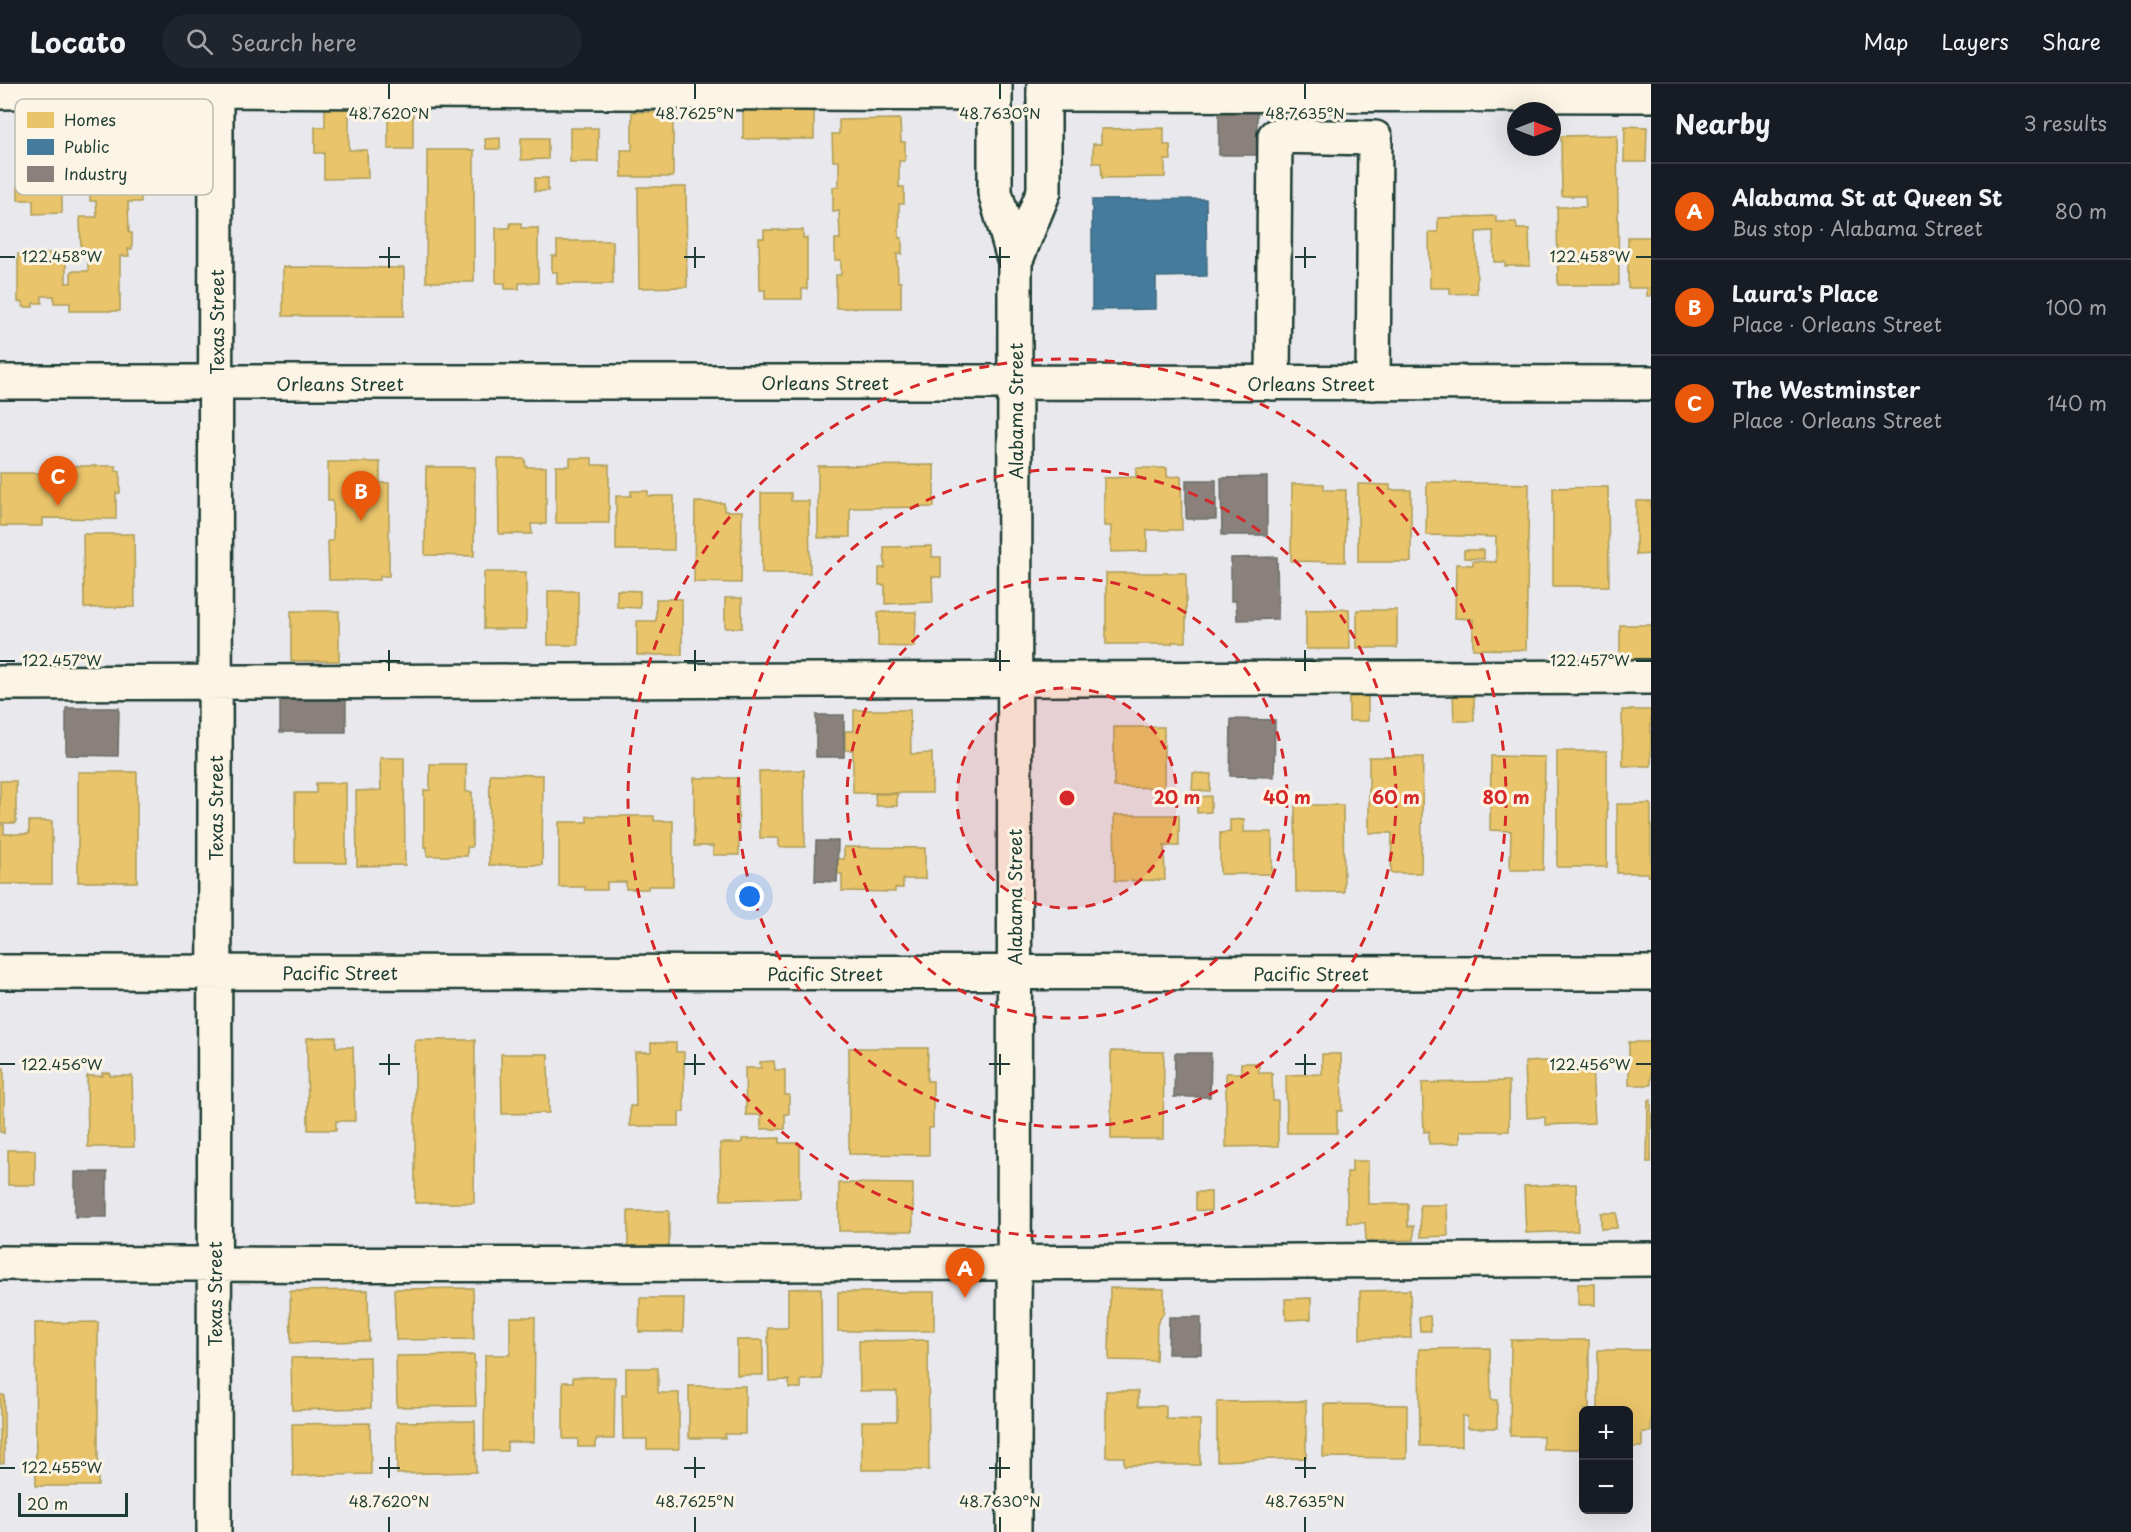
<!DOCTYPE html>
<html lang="en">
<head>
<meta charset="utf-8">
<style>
	body { margin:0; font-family:"Playpen Sans",sans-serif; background:#20242c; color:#f1f3f6 }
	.controls { position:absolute; right:18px; bottom:18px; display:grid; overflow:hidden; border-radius:9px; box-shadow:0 6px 24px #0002 }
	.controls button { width:54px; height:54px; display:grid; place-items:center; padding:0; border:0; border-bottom:2px solid #363941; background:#171b24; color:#f1f3f6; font:30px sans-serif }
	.compass { position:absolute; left:1507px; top:18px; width:54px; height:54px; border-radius:50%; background:#171b24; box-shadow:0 6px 24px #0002; rotate:90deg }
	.scale { position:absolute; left:18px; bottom:15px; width:110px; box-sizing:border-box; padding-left:6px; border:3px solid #1f3d34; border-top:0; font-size:16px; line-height:21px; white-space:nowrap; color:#1f3d34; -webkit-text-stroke:4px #fcf5e5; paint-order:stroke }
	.you { position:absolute; left:750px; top:813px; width:21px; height:21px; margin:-15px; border:4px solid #fff; border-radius:50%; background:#1a73e8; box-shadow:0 0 0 9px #1a73e833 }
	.badge { display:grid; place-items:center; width:39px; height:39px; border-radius:50%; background:#ea580c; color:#fff; font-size:20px; font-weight:700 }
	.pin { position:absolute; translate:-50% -50px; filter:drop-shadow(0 2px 3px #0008) }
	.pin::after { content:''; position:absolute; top:32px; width:21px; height:18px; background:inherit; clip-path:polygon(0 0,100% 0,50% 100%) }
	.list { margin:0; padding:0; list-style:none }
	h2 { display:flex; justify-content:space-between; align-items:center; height:78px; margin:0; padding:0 24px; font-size:26px }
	h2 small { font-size:20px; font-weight:400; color:#9ea1a6 }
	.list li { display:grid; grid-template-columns:39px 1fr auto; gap:18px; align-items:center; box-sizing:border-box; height:96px; padding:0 24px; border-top:2px solid #363941 }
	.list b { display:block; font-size:22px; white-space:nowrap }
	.list p { margin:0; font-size:20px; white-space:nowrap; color:#9ea1a6 }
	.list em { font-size:20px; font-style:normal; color:#9ea1a6 }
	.icon { flex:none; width:33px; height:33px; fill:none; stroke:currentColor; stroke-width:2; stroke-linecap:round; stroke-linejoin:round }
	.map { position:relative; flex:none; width:1651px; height:1448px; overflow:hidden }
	header { display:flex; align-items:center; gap:36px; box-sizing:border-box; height:84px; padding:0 30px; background:#171b24; border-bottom:2px solid #363941 }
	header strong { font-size:28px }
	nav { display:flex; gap:33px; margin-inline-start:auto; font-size:21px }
	.search { width:420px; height:54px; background:#20242c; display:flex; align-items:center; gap:15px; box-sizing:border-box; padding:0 21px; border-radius:33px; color:#9ea1a6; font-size:22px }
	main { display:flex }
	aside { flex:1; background:#171b24 }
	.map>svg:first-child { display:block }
</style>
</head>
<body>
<header>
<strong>Locato</strong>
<div class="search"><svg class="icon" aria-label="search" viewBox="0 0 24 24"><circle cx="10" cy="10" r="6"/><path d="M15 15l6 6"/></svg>Search here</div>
<nav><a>Map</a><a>Layers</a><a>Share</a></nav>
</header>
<main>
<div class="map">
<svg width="1651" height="1448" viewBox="0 0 1651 1448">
	<rect width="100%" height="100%" fill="#e9e8ec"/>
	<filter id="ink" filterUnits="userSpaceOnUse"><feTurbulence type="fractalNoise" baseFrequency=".0167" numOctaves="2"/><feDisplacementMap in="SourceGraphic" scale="12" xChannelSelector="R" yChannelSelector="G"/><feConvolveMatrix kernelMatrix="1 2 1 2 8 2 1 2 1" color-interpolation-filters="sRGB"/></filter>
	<g filter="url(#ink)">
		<path fill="#e9c46a" stroke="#ac9c5a" stroke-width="1.5" d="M325 22H349V66H367L368 94 324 95V69H315V43H325Z
			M743 23H814V55H743Z
			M632 28H673V93H622L621 66H632Z
			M388 30H413V65H388Z
			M900 35 901 58H905V77H899V103H904V120H899V154H902V170H897L898 198H901V224H836V191H841V176H835V155H840L839 127 833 128V103H839V77H833L832 50H839V36Z
			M1625 42 1647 43 1646 78H1624Z
			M570 44H598V78H570Z
			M1164 44V61H1170L1171 76H1165V93L1102 94 1101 79H1093V60H1101V45Z
			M1617 51 1619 201H1558L1557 123H1586L1585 112H1562L1561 52Z
			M500 54V65H486L485 55Z
			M521 54H548V75L521 76Z
			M427 66H474V198H426Z
			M90 75H134V88H140L141 118H128L129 149H132V165H128L129 172H120V227H70V219H54V212H42V219H33V223H23V218H18V170L66 169V199H71V187H88V171H81L80 133H97L96 117H90Z
			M18 77H51V87H62V129L33 130V116H18Z
			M535 94H548V107H535Z
			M638 103H686L687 203 639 204Z
			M1496 132V138H1516L1517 145H1529L1530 182H1505V178H1494L1493 147 1476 148 1477 209 1450 210V204H1430L1429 148H1438V134Z
			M510 139H521V144H538V199H519V205H505V199H496V144H510Z
			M764 146H803V154H807V205H802V215H765V206H760L759 154H764Z
			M1628 153H1651V212H1647V204H1628Z
			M557 157H613V200H557V188H552V172H557Z
			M283 183 404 184V232H283Z
			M570 374H592V381H609V439H556V382H570Z
			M498 375H525L526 383H546V440H531L532 450H499Z
			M328 378H380V399H389V492H380V496H329L328 457H333V417H328Z
			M934 381V423L850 424V453L818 454V382Z
			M42 382H116V387H120V409H116V435L43 434V442H0V389H42Z
			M426 383H475L474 472 425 471Z
			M1136 384H1167V393L1181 392 1182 446H1147V467L1111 468V442H1104V394L1136 393Z
			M1427 398 1529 400 1526 566 1473 565V535L1455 534 1456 480 1473 481V477L1496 478V453L1426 451Z
			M1292 400H1324V406H1346L1345 478 1291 477Z
			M1358 400 1390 401V406H1411V478H1358Z
			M1608 403 1609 502H1553V404Z
			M631 407H648V412H674V466H616V412H631Z
			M761 409H791V417H809L810 489H762Z
			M1636 417H1651V470L1636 471Z
			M695 418 724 419V427H742L741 499 694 498Z
			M83 450H134L135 523 84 524Z
			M932 462V473H941V493H932L933 518 885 520V501H879V484H885L884 463Z
			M1464 466H1484V475L1464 474Z
			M484 488H526V545H484Z
			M1106 489H1186V558H1172V560H1106Z
			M617 506 640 507V524L617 523Z
			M548 507H578V561H548Z
			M725 514H742V544H725Z
			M656 515H682V571H637V537H656Z
			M1349 525 1350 565H1306V526Z
			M1357 526H1397V564H1357Z
			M291 527H339V577H291Z
			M878 528H916L915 563 878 562Z
			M1620 541H1651V575H1620Z
			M1349 609H1368V637H1349Z
			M1453 609H1474V637H1454Z
			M854 626H910L911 670 932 669V709H853V666H845V647H854Z
			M1622 626H1651V682H1623Z
			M1114 643H1164V704L1114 703Z
			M1557 667H1607V783H1557Z
			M1491 672 1545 673 1543 786H1510L1511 747 1490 746Z
			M1369 673H1423L1421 789H1391L1392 749H1369Z
			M380 674H404L405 781 357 782 356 707 381 706Z
			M430 680H466V708H472V763H467V772H427V763H424V706H430Z
			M804 686 805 763H779V754H760L759 687Z
			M78 688H137V798H78Z
			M1193 689 1211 690 1210 707 1192 706Z
			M490 690 543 691 542 781H489Z
			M694 694H738L739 771H713V762H694Z
			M0 697H16V739H0Z
			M316 699H346V779H295V709H316Z
			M875 710H897V722H876Z
			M1211 712V728L1197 729V713Z
			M1617 720H1651V792H1648V789H1617Z
			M1295 721H1343L1344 808H1296Z
			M1114 731H1179V762H1164L1165 796 1115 797Z
			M587 732H654V737H673V802H648V805H626V798H607V806H585V803H559V738H587Z
			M1244 735V748H1272V790H1220V749L1230 748V736Z
			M29 737H52V800H0V741H4V750H29Z
			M844 763 925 764V795H903V804H895V808L842 807V790H838V775H844Z
			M336 953V963H353L355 1037H336V1046H308L307 954Z
			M415 956H475L474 1119H415Z
			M1629 958H1651V1001H1629Z
			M651 959H676V968H684V1028H679V1042H630V1022H636L635 968H651Z
			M849 964H928L927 997H933V1044H929V1071L849 1070Z
			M1111 967 1164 968 1163 1055H1111Z
			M501 970H548L549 1029 502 1030Z
			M1322 970H1341L1342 1027H1337V1049H1287L1286 991 1322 990Z
			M1565 976V983L1592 982 1595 1039 1545 1041V1033L1527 1034 1525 978Z
			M774 977 775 986H785V1011H789V1030H785V1045H761V1031H746L745 984H761L760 978Z
			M1241 979H1259V989H1272L1273 1017H1278V1062L1226 1063V989H1241Z
			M0 984H4V1049L0 1048Z
			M102 989H110V992H132L134 1063H88L87 992H103Z
			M1509 997V1047H1460V1059L1429 1060V1047L1424 1048 1422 999Z
			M1648 1016H1651V1078H1647Z
			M780 1054V1059H800V1114L721 1116 720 1059H742V1055Z
			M8 1066H35V1101H8Z
			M1352 1077H1368V1120H1408V1142H1414V1156L1366 1157 1365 1139H1347V1088H1352Z
			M839 1099 913 1100V1147H839Z
			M1576 1100 1578 1147 1526 1149 1524 1102Z
			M1196 1108H1211V1127L1196 1126Z
			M1420 1121H1447L1448 1152 1421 1153Z
			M628 1127H669V1164H628Z
			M1601 1129H1617V1144L1601 1145Z
			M1578 1200H1595V1221H1578Z
			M473 1204 474 1255 396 1256 394 1205Z
			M821 1204 822 1295 801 1296V1304H789V1296L769 1297 768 1244H788V1205Z
			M1110 1204 1164 1205V1228L1157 1240 1156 1277 1109 1276Z
			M368 1206 369 1257 291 1259 290 1207Z
			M1410 1206 1411 1254 1360 1255V1207Z
			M838 1208H934V1247H838Z
			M640 1214H684L683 1248H639Z
			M1311 1214V1235L1286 1236 1285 1215Z
			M1430 1232 1431 1247H1420L1419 1233Z
			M510 1233H535L534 1358H507V1367H484L485 1271H510Z
			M98 1238V1402H36L35 1239Z
			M737 1256H763V1291H737Z
			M928 1256 929 1386H862V1337H897V1307H860L859 1257Z
			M1511 1256H1589V1326H1584V1365H1543V1352H1510Z
			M1490 1264 1491 1316H1497V1344H1468L1467 1332H1462V1362H1420L1419 1265Z
			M1598 1266H1651V1348H1642V1363H1628V1326H1598Z
			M474 1271 476 1322 397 1323 396 1272Z
			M370 1273 371 1324 292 1326 291 1274Z
			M626 1284H658V1309H679V1365H647V1355H623L622 1311H626Z
			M573 1293H615L614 1355H596V1363H578V1355H563V1298H573Z
			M689 1302H745V1350H725V1354H689Z
			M1106 1307H1138V1322H1166V1335L1200 1336V1381H1124V1373H1106Z
			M0 1311H4V1379H0Z
			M1306 1317V1374L1217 1377V1318Z
			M1324 1320 1407 1321V1374L1323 1373Z
			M475 1337 476 1388 397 1390 396 1338Z
			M370 1339 371 1390 293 1392 292 1340Z"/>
		<path fill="#457b9d" stroke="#3a687e" stroke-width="1.5" d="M1206 115 1207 192 1156 193V225L1092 226V116Z"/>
		<path fill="#8a817c" stroke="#6a6d66" stroke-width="1.5" d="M1219 24H1257V71H1219Z
			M1267 393V451H1222L1221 394Z
			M1186 396H1216V435H1186Z
			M1277 473 1278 535 1237 536 1236 517H1231V474Z
			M280 607H346V648H280Z
			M66 624H119L118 672 66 671Z
			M816 631H844V673H816Z
			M1231 635 1275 636 1274 693 1230 692Z
			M816 757H838L837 798 815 797Z
			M1175 969H1211L1210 1013H1174Z
			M75 1088H107V1133H75Z
			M1169 1233H1201V1270H1168Z"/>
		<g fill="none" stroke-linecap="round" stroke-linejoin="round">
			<g stroke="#1f3d34" stroke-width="38">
				<path id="minor" d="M0 8 216 6 995 10
					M1044 10 1651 11
					M0 298H1015
					M1273 299 1275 52 1375 54 1373 299
					M0 599 1651 593
					M0 888 1651 889
					M0 1179C550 1183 1101 1178 1651 1175
					M214 1448 216 0"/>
			</g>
			<g stroke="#1f3d34" stroke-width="38">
				<path id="major" d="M995 0V108L1015 178 1014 1448
					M1015 178 1044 107V0
					M1015 298 1651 299"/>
			</g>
			<use href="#minor" stroke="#fcf5e5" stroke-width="33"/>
			<use href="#major" stroke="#fcf5e5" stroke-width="33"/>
		</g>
	</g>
	<path fill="none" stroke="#1f3d34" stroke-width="2" d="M389 0V15M695 0V15M1000 0V15M1305 0V15M389 163V184M695 163V184M1000 163V184M1305 163V184M0 173H15M379 173H400M684 173H705M989 173H1010M1295 173H1316M1636 173H1651M389 566V587M695 566V587M1000 566V587M1305 566V587M0 577H15M379 577H400M684 577H705M989 577H1010M1295 577H1316M1636 577H1651M389 970V991M695 970V991M1000 970V991M1305 970V991M0 980H15M379 980H400M684 980H705M989 980H1010M1295 980H1316M1636 980H1651M389 1373V1394M695 1373V1394M1000 1373V1394M1305 1373V1394M0 1384H15M379 1384H400M684 1384H705M989 1384H1010M1295 1384H1316M389 1433V1448M695 1433V1448M1000 1433V1448M1305 1433V1448"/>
	<circle cx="1067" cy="714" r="110" fill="#d62828" fill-opacity=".12"/>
	<g fill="none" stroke="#d62828" stroke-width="3" stroke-dasharray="10 8">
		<circle cx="1067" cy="714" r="110"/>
		<circle cx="1067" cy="714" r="220"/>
		<circle cx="1067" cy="714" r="329"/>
		<circle cx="1067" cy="714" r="439"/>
	</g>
	<g text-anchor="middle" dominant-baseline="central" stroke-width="6" stroke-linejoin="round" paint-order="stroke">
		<g font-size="18" fill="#1f3d34" stroke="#fcf5e5">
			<text transform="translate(216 238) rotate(-90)">Texas Street</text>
			<text x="825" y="298">Orleans Street</text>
			<text x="340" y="299">Orleans Street</text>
			<text x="1311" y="299">Orleans Street</text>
			<text transform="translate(1015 327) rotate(-90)">Alabama Street</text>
			<text transform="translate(215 724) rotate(-90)">Texas Street</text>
			<text transform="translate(1014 813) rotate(-90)">Alabama Street</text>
			<text x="340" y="888">Pacific Street</text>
			<text x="825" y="889">Pacific Street</text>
			<text x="1311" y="889">Pacific Street</text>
			<text transform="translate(214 1210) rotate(-90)">Texas Street</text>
		</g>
	</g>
	<rect x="15" y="15" width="198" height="96" rx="9" fill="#fcf5e5" stroke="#babeb0" stroke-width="1.5"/>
	<rect x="27" y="28" width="27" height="16" fill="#e9c46a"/>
	<rect x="27" y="55" width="27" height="16" fill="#457b9d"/>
	<rect x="27" y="82" width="27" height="16" fill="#8a817c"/>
	<g font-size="16" fill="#1f3d34">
		<text x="64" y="42">Homes</text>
		<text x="64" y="69">Public</text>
		<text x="64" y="96">Industry</text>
	</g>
	<g font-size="15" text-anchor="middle" fill="#1f3d34" stroke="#fcf5e5" stroke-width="6" stroke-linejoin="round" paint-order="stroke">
		<text x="389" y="35">48.7620°N</text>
		<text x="695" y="35">48.7625°N</text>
		<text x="1000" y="35">48.7630°N</text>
		<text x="1305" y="35">48.7635°N</text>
		<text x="1590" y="178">122.458°W</text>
		<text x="62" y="178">122.458°W</text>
		<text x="1590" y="582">122.457°W</text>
		<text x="62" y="582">122.457°W</text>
		<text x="1590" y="986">122.456°W</text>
		<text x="62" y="986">122.456°W</text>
		<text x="62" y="1389">122.455°W</text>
		<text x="389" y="1423">48.7620°N</text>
		<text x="695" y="1423">48.7625°N</text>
		<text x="1000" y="1423">48.7630°N</text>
		<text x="1305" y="1423">48.7635°N</text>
	</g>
	<circle cx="1067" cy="714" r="9" fill="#d62828" stroke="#fcf5e5" stroke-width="3"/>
	<g font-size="18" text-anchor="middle" font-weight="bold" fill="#d62828" stroke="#fcf5e5" stroke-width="6" stroke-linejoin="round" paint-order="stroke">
		<text x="1177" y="720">20 m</text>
		<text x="1287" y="720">40 m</text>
		<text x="1396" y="720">60 m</text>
		<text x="1506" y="720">80 m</text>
	</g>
</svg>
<div class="controls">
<button>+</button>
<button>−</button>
</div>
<svg class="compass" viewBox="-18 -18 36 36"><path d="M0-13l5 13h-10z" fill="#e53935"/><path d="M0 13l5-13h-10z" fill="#9ea1a6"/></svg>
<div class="scale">20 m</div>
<div class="you"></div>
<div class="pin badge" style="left:965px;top:1214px">A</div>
<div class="pin badge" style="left:361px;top:437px">B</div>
<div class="pin badge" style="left:58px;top:422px">C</div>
</div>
<aside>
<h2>Nearby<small>3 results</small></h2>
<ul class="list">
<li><span class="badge">A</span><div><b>Alabama St at Queen St</b><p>Bus stop · Alabama Street</p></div><em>80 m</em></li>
<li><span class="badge">B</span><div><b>Laura's Place</b><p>Place · Orleans Street</p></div><em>100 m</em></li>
<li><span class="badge">C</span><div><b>The Westminster</b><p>Place · Orleans Street</p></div><em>140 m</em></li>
</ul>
</aside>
</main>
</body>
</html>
